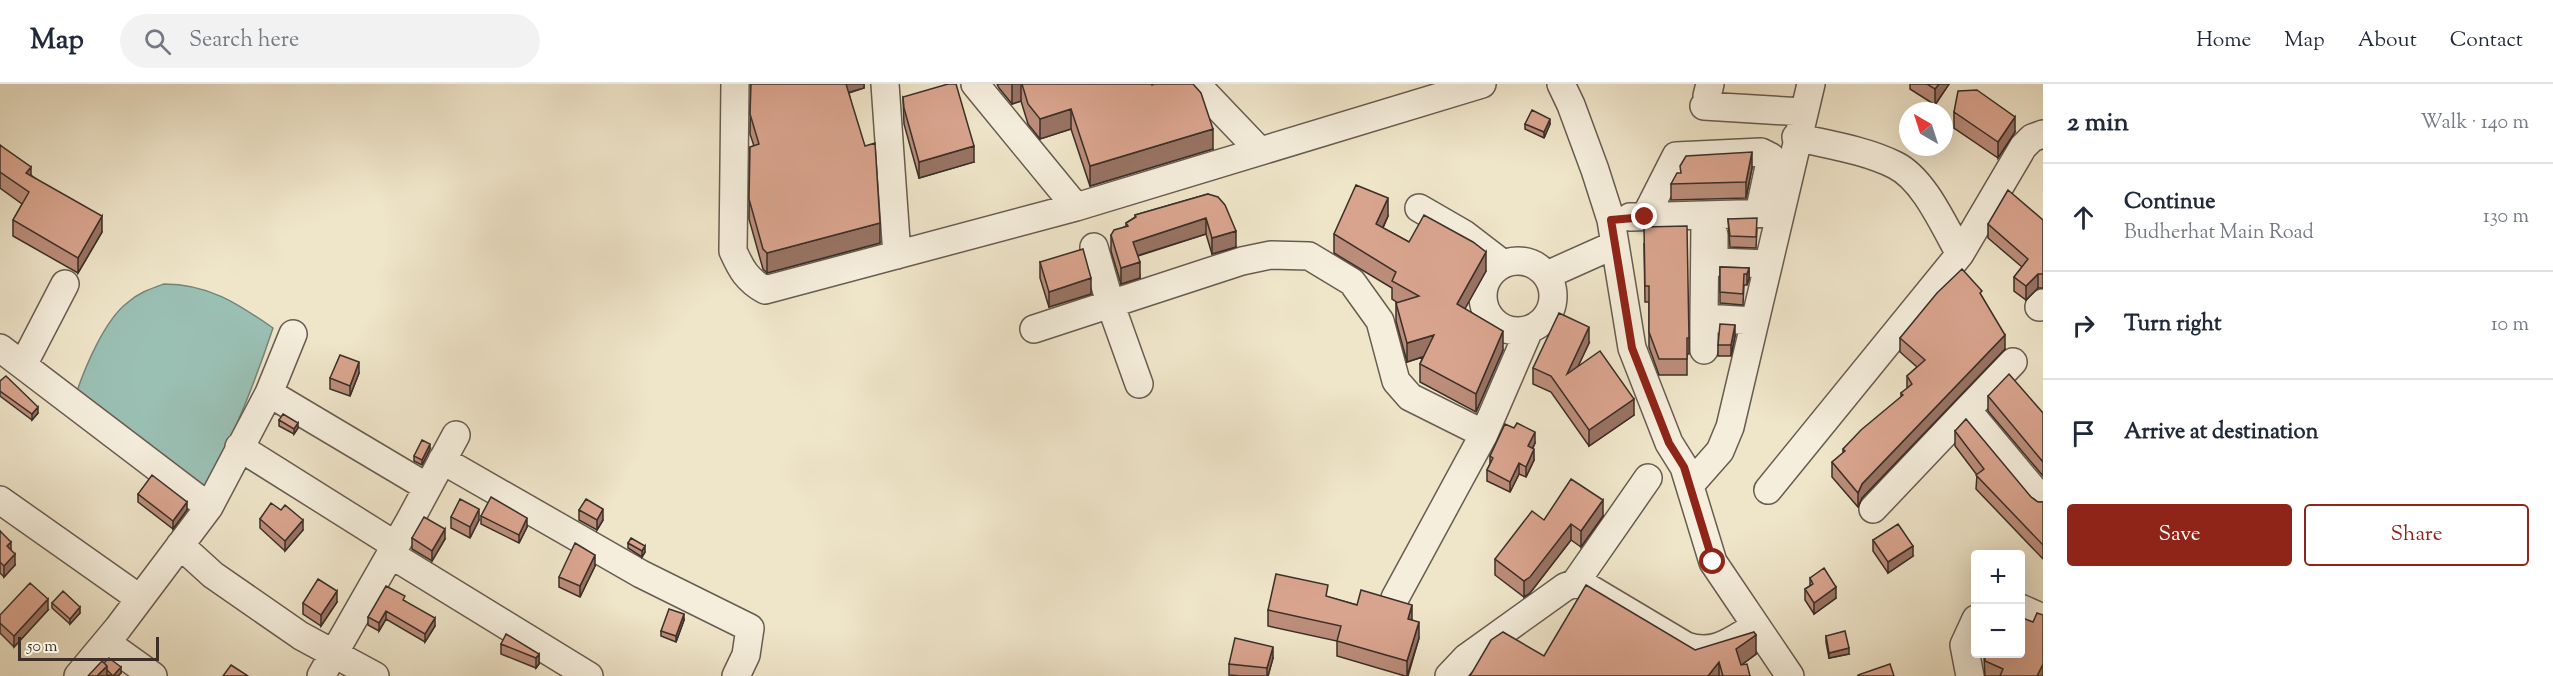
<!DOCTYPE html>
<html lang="en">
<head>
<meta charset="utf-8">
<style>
	body { margin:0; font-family:"Sorts Mill Goudy",serif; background:#f2f2f3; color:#1f2937 }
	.controls { position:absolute; right:18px; bottom:18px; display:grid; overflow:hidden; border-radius:6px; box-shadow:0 6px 24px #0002 }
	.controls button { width:54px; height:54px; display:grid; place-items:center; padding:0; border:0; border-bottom:2px solid #e0e1e3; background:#fff; color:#1f2937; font:30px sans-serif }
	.compass { position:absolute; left:1899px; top:18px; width:54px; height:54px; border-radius:50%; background:#fff; box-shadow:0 6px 24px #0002; rotate:321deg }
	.scale { position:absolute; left:18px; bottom:15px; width:141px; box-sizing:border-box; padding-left:6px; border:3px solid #3b2f28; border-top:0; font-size:16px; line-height:21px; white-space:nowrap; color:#3b2f28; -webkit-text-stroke:4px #f5eedc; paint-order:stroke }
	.stop { position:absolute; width:18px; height:18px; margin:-14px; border:4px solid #8f2418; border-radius:50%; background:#fff }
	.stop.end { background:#8f2418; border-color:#fff; box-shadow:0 2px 6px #0008 }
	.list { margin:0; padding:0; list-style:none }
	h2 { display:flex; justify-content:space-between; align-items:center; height:78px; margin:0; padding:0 24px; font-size:26px }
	h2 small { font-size:20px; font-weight:400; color:#747a83 }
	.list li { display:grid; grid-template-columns:39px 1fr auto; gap:18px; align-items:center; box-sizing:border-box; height:108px; padding:0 24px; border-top:2px solid #e0e1e3 }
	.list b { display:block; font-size:22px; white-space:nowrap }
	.list p { margin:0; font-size:20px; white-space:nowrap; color:#747a83 }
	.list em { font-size:20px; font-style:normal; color:#747a83 }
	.actions { display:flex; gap:12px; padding:18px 24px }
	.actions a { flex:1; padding:14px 0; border:2px solid #8f2418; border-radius:6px; text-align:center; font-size:21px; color:#8f2418 }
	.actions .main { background:#8f2418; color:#fff }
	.icon { flex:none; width:33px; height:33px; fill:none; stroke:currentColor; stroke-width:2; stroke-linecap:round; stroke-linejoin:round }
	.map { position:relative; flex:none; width:2043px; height:592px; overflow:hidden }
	header { display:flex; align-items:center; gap:36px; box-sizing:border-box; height:84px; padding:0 30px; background:#fff; border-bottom:2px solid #e0e1e3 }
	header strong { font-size:28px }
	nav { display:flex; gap:33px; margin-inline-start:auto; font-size:21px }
	.search { width:420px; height:54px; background:#f2f2f3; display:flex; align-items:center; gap:15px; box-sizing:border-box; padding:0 21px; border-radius:33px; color:#747a83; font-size:22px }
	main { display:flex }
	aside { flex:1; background:#fff }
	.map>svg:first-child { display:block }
</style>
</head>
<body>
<header>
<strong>Map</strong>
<div class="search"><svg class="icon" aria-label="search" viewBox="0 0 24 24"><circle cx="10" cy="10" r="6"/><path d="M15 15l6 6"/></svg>Search here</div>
<nav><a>Home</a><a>Map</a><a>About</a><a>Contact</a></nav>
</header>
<main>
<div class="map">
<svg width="2043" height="592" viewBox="0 0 2043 592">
	<rect width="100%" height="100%" fill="#efe5c9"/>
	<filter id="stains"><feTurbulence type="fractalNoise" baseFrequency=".00333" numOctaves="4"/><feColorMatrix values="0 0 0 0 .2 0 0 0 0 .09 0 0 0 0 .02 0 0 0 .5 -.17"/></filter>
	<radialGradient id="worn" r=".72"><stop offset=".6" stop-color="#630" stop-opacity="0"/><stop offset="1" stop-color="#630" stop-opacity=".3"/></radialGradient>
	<path fill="#9abfb3" stroke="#74857b" stroke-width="1.5" d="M164 200C208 200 237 219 273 244 255 298 234 353 206 402L176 389 77 307C86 281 105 236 127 219 138 209 150 205 164 200Z"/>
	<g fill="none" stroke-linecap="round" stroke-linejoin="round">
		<g stroke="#685c50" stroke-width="30">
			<path id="minor" d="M735 0 733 167C741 185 747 196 765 206L1076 123 1482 0
				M885 0 897 171
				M975 0 1076 123
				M1196 0 1260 67
				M1561 0 1571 21 1595 86 1611 136 1632 264 1669 359 1684 383 1713 478 1790 592
				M1707 12 1710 0
				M1704 22 1803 28
				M1796 53C1829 61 1865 66 1895 81 1924 95 1944 142 1960 170
				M1419 124 1464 150 1503 180
				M1630 133 1775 129
				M1645 133 1676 72 1761 68 1771 73 1759 129
				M1705 140 1704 234 1754 237
				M1714 151V176L1717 178 1767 180
				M1094 163 1110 219 1139 300
				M1483 212a35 35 0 1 1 70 0a35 35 0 1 1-70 0Z
				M1547 191 1614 161
				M2039 223 2043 219
				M1034 245 1242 177 1271 171 1309 172 1352 198 1380 237 1396 297 1410 313 1484 350
				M0 264 209 423
				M1704 266V234
				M23 281 65 200
				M269 309 427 403
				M1967 326 2013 278
				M239 363 395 461
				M442 376 641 490 750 544 746 571 736 592
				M1690 401 1720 367 1730 343 1811 0
				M1768 406 1960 170 2023 63 2032 54 2043 50
				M0 416 139 514
				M1873 425 1967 326 2043 417
				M180 461 213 491 301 552 375 592
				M390 470 589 592
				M1575 499 1648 394
				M1395 514 1484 350 1529 246
				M2020 524 2043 534
				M107 559 153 592
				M78 592 118 544 209 423 269 309 293 250
				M321 592 409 438 456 351
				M1449 592 1466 574 1565 503 1575 499 1587 503 1686 562C1715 572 1732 556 1756 542
				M1970 592 1964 561 1976 535"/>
		</g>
		<use href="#minor" stroke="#f5eedc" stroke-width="27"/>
	</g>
	<path fill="#bb8d7a" stroke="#3b2f28" stroke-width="1.5" d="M751 0H864V4L849 9 880 159 767 189 763 185 749 135 750 63 754 62 750 50Z
		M997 0H1151L1213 65 1090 102 1071 45 1040 55 1028 40 1021 17 1012 20 999 4Z
		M1910 0H1949L1935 21 1910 5Z
		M903 13 974 78 919 94 904 40Z
		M1954 28 2015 48 1998 74 1954 44Z
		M1525 40H1550L1544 54 1525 45Z
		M0 61 31 91 102 148 78 189 13 152V136L22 120 0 104Z
		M1752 84 1746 114 1671 116V100L1681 89Z
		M1208 110 1236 163 1212 170 1206 150 1138 172 1140 194 1121 200 1111 167V151L1126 142V139L1135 133V131Z
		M1388 132 1383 144 1409 158 1486 187 1464 225 1503 266 1476 328 1420 298V280L1423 273 1407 278 1396 237V219H1398L1392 215V204L1334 169V150Z
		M1728 135 1757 145 1756 164 1730 163Z
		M2043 136V204H2038L2026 216 2014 207V193L2022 183 1988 154V140Z
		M1644 159 1689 254V270H1687V291H1659L1649 263V218H1645Z
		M1040 178 1091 210 1049 223 1040 194Z
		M1720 183 1749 184V195L1747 201H1744L1743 221 1720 219Z
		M1982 213 2005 265 1862 414 1858 423 1832 393V378L1843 369V365L1901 313V309L1907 305V292L1917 283 1900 268V254Z
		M1735 252 1731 272H1718V261Z
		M1589 259 1578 282 1634 331 1589 362 1551 308 1533 300V284Z
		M359 289 350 312 330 305V294Z
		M0 297 38 329 32 336 0 312Z
		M1988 312 2043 329V392L1988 327Z
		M279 336 298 344 294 350 279 342Z
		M1955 347 2031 413 2038 418H2043V475L1976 405 1977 391 1955 362Z
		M1535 359 1533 364 1534 376 1526 393 1519 390 1510 408 1487 397V386L1490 380V372Z
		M430 365 422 381 414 377V372Z
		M138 410 187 426 173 445 138 418Z
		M579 426 603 436 597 446 579 436Z
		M481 432 527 443 519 459 481 440Z
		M1603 432 1581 463 1571 456 1530 509 1524 513 1495 491V475L1544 436Z
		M451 433 479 436 470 454 451 444Z
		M260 435 303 446 285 467 260 444Z
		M0 447 11 466 15 481 4 493 0 489Z
		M412 454 445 455 432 477 412 465Z
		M1873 456 1913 472 1888 489 1873 467Z
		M628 459 645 468 642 473 628 464Z
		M595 482 580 513 559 503V493Z
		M1810 494 1836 514 1814 530 1805 516V505L1810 502Z
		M1328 513 1412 536 1419 554 1408 592H1405L1337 572V557L1268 542V526Z
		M405 517 435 542 425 558 386 535 379 547 368 541V533Z
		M337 518 321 542 303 530V519Z
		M52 519 80 529 70 540 52 524Z
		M48 526 14 563 0 549V531Z
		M684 536 676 558 661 552V547Z
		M1826 552 1849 570 1829 574 1826 558Z
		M501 560 539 570V580L536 584 501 570Z
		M1695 566 1756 570 1741 581 1750 592H1470L1544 572Z
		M1982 570H2020L2043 592H1985L1984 573 1982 571Z
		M1273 574 1268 592H1240L1229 591V580Z
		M104 579 121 589 118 592 107 591V592Z"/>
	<path fill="#987363" stroke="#3b2f28" stroke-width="1.5" d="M843 0H864V4L843 10Z
		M1012 0H1021V17L1012 20Z
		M1939 0H1949L1935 21V5Z
		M1071 25V45L1040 55V35Z
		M2015 33V48L1998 74V58Z
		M1550 35V40L1544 54V48Z
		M1213 45V65L1090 102V82Z
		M974 62V78L919 94V78Z
		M1752 68V84L1746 114V98Z
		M31 83V98L26 89Z
		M1388 114V132L1376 158V140Z
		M102 132V148L78 189V174Z
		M1206 134V150L1133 173V158Z
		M880 139V159L767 189V169Z
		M1236 147V163L1212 170V154Z
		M1486 168V187L1457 239V220Z
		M1140 178V194L1121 200V184Z
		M1749 184V195L1747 201V190Z
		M2038 190V204L2026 216V202Z
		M1091 194V210L1049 223V208Z
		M1735 241V252L1731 272V261Z
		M1589 243V259L1567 306V290Z
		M1503 247V266L1476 328V310Z
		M1434 251V269L1407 278V259Z
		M2005 251V265L1862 414 1858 423V409L1862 400Z
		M359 278V289L350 312V302Z
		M1634 315V331L1589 362V346Z
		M38 323V329L32 336V330Z
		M298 339V344L294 350V345Z
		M1535 348V359L1528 373V362Z
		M430 360V365L422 381V376Z
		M1534 365V376L1526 393V383Z
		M1519 379V390L1510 408V398Z
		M1603 416V432L1581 463V447Z
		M187 418V426L173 445V437Z
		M479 425V436L470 454V443Z
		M603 425V436L597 446V436Z
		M527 434V443L519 459V451Z
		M303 436V446L285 467V457Z
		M1571 440V456L1530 509 1524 513V497Z
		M445 445V455L432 477V467Z
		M11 458V468L7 462Z
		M645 462V468L642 473V467Z
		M1913 462V472L1888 489V478Z
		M15 470V481L4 493V482Z
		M595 471V482L580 513V502Z
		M1836 503V514L1814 530V519Z
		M337 507V518L321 542V531Z
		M48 515V526L14 563V552Z
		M1412 521V536L1408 535Z
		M80 523V529L70 540V535Z
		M386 527V535L379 547V539Z
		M684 530V536L676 558V552Z
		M435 534V542L425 558V550Z
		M1419 538V554L1407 592V577Z
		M1756 551V570L1736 585V565Z
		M1273 563V574L1268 592H1267V584Z
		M1849 564V570L1829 574V569Z
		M539 570V580L536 584V574Z
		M1719 578V592H1708Z
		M2043 580V592H2037Z
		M107 582V592H97Z
		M121 583V589L118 592H113Z"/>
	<path fill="#d9a48e" stroke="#3b2f28" stroke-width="1.5" d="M751 0H846L865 62 875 59 880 139 767 169 763 165 749 115 750 63 759 60 750 30Z
		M948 0H956L974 62 919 78 904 24 903 13Z
		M1022 0H1151L1152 1 1154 0H1193L1201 9 1213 45 1090 82 1071 25 1040 35 1028 20Z
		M1927 0H1939L1935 5Z
		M1977 6 2015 33 1998 58 1954 28 1958 7Z
		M1532 26 1550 35 1544 48 1525 40Z
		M0 61 31 83 26 89 102 132 78 174 13 136 29 108 0 88Z
		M1752 68 1746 98 1671 100 1677 89H1681L1680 82 1686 72Z
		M1356 101 1388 114 1376 140 1409 158 1424 131 1473 158 1486 168 1457 220 1503 247 1476 310 1420 280 1434 251 1407 259 1396 219 1419 212 1392 197 1396 188 1334 150Z
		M2008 106 2043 136V190H2038L2026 202 2014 193 2028 175 1988 140Z
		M1208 110 1218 113 1225 121 1236 147 1212 154 1206 134 1133 158 1140 178 1121 184 1111 151 1114 146 1128 142 1126 139 1136 133 1135 131Z
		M1757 134 1756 153 1730 152 1728 135Z
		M1687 142 1689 254H1687V275H1659L1649 248V202H1645L1644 143Z
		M1083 165 1091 194 1049 208 1040 178Z
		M1720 183 1749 184 1747 190H1744L1743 210 1720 208Z
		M1962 185 1982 207 1980 209 2005 251 1862 400 1858 409 1832 378 1845 367 1843 365 1861 346 1903 311 1901 309 1912 300 1907 292 1925 276 1900 254 1937 209Z
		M1559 229 1589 243 1567 290 1600 267 1634 315 1589 346 1551 292 1533 284Z
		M1720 240 1735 241 1731 261H1718Z
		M340 271 359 278 350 302 330 294Z
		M2009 290 2043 329V378L1988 312Z
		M6 292 38 323 32 330 0 307V297Z
		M283 330 298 339 294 345 279 336Z
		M1966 335 2031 413 2038 418H2043V461L1976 391 1984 385 1955 347Z
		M1517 339 1535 348 1528 362 1534 365 1526 383 1519 379 1510 398 1487 386 1493 374 1490 372 1505 340 1514 344Z
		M422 356 430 360 422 376 414 372Z
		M152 391 187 418 173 437 138 410Z
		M1571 395 1603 416 1581 447 1571 440 1530 493 1524 497 1495 475 1532 427 1544 436Z
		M491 413 527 434 519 451 481 432Z
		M460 415 479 425 470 443 451 433Z
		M586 415 603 425 597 436 579 426Z
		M271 419 281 426 285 421 303 436 285 457 260 435Z
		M424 433 445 445 432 467 412 454Z
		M1898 440 1913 462 1888 478 1873 456Z
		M0 447 11 458 7 462 15 470 4 482 0 478Z
		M631 454 645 462 642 467 628 459Z
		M575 459 595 471 580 502 559 493Z
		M1824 484 1836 503 1814 519 1805 505 1813 500 1810 494Z
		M1276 490 1328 501 1326 512 1357 521 1361 506 1412 521 1408 535 1419 538 1407 577 1337 557 1341 542 1268 526Z
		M318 495 337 507 321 531 303 519Z
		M30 499 48 515 14 552 0 539V531Z
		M1586 501 1695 566 1754 548 1756 551 1736 565 1741 581 1747 580 1750 592H1723L1719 578 1708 592H1470L1491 556 1503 548 1544 572Z
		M386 502 405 512 403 516 435 534 425 550 386 527 379 539 368 533Z
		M63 507 80 523 70 535 52 519Z
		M669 525 684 530 676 552 661 547Z
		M2037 529 2043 531V580L2037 592H2000L2003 585 1985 577V570H2020V533L2033 538Z
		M1845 547 1849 564 1829 569 1826 552Z
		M506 550 539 570 536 574 501 560Z
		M1235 554 1273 563 1267 584 1229 580Z
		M109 574 121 583 113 592 107 586V582L104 579Z
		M102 577 107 582 97 592H88Z
		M1890 580 1894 592H1858V591Z
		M231 581 248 592H223Z"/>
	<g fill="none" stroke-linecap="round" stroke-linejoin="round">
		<path stroke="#8f2418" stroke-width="8" d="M1645 133 1611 136 1632 264 1669 359 1684 383 1713 478"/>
	</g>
	<rect width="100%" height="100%" filter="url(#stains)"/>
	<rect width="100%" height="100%" fill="url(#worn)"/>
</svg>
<div class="controls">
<button>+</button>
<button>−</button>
</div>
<svg class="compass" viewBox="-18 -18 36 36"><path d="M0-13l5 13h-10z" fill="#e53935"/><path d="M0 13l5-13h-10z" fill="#747a83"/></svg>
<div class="scale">50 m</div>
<div class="stop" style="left:1713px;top:478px"></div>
<div class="stop end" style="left:1645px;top:133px"></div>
</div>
<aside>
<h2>2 min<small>Walk · 140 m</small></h2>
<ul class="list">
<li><svg class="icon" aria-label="ahead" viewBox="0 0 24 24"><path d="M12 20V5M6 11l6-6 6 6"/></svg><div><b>Continue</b><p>Budherhat Main Road</p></div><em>130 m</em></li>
<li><svg class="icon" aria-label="right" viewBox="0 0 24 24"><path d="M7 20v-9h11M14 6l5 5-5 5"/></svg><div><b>Turn right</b></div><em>10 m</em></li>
<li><svg class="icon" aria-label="arrive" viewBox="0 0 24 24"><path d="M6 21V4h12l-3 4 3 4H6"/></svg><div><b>Arrive at destination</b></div></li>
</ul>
<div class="actions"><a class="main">Save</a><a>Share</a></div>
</aside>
</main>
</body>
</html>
